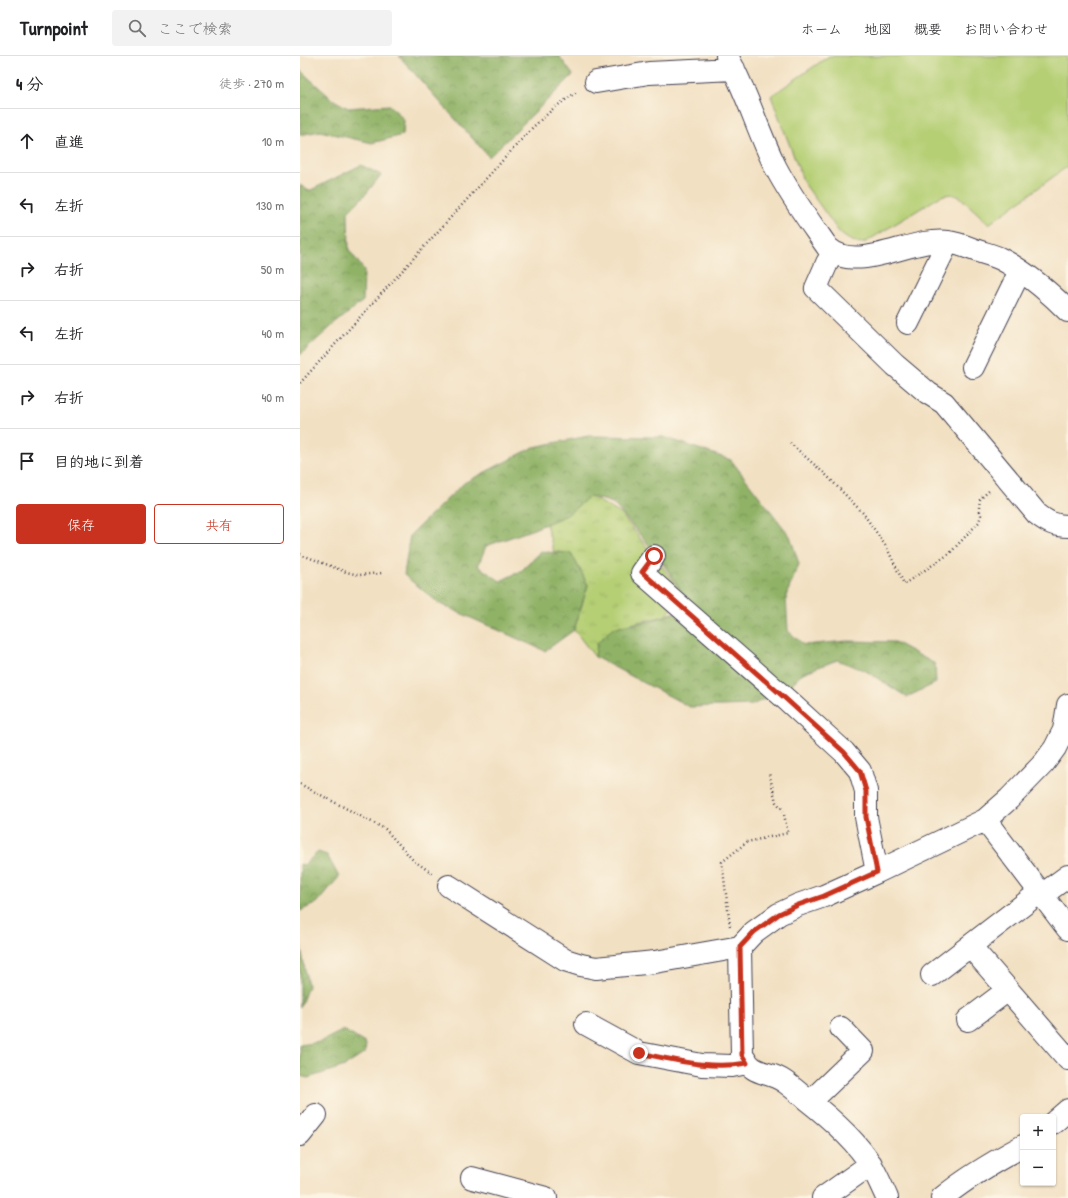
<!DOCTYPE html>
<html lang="ja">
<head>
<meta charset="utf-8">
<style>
	body { margin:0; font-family:"Patrick Hand","Klee One",sans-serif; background:#f2f2f2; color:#202124 }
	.controls { position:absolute; right:12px; bottom:12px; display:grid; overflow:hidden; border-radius:4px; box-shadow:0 1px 3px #0004 }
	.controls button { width:36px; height:36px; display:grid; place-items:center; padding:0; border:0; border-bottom:1px solid #e0e0e0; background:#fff; color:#202124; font:20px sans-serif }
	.stop { position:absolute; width:12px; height:12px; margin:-9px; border:3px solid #c8321e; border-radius:50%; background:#fff }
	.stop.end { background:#c8321e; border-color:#fff; box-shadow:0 1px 4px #0008 }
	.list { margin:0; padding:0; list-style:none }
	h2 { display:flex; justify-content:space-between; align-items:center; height:52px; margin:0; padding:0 16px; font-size:17px }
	h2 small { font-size:13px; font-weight:400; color:#757577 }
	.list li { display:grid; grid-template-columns:26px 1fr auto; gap:12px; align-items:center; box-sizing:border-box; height:64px; padding:0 16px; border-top:1px solid #e0e0e0 }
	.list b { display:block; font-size:15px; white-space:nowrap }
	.list em { font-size:13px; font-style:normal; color:#757577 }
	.actions { display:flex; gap:8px; padding:12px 16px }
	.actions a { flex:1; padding:9px 0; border:1px solid #c8321e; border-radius:4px; text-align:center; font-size:14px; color:#c8321e }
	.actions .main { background:#c8321e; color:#fff }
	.icon { flex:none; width:22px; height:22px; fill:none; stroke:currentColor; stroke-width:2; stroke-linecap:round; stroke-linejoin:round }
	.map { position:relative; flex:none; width:768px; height:1142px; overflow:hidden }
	header { display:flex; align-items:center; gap:24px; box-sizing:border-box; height:56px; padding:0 20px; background:#fff; border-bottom:1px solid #e0e0e0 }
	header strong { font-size:19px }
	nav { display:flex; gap:22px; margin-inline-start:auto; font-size:14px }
	.search { width:280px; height:36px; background:#f2f2f2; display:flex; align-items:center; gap:10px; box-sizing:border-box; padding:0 14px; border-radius:4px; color:#757577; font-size:15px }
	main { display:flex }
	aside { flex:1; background:#fff }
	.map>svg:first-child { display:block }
</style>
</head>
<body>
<header>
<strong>Turnpoint</strong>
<div class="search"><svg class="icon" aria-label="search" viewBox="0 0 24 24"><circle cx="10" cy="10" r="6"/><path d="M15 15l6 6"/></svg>ここで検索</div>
<nav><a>ホーム</a><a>地図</a><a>概要</a><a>お問い合わせ</a></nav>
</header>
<main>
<aside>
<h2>4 分<small>徒歩 · 270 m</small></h2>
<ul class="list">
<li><svg class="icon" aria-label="ahead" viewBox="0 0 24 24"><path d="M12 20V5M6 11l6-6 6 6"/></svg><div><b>直進</b></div><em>10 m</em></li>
<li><svg class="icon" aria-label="left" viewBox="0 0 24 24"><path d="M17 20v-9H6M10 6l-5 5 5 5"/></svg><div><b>左折</b></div><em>130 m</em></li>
<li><svg class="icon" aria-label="right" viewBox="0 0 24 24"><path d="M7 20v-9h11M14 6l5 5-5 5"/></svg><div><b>右折</b></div><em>50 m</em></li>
<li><svg class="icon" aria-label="left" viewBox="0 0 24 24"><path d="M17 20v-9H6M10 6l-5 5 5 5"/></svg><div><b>左折</b></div><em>40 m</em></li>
<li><svg class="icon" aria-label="right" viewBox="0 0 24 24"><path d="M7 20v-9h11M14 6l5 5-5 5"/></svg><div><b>右折</b></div><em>40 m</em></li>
<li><svg class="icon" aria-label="arrive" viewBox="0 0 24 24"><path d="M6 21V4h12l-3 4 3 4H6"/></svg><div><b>目的地に到着</b></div></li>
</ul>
<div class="actions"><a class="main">保存</a><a>共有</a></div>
</aside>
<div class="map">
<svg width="768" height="1142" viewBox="0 0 768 1142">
	<defs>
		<pattern id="grass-tufts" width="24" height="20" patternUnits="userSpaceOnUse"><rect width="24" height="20" fill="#b5cf74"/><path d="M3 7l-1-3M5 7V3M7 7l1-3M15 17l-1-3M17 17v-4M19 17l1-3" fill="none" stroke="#9bb165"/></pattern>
		<pattern id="forest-crowns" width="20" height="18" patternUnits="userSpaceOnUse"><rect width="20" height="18" fill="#90b266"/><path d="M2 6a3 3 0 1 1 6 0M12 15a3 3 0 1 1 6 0" fill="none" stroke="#759055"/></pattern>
	</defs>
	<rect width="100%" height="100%" fill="#fcf5e5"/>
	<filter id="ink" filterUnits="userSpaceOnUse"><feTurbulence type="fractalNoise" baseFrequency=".025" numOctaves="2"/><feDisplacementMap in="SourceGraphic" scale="8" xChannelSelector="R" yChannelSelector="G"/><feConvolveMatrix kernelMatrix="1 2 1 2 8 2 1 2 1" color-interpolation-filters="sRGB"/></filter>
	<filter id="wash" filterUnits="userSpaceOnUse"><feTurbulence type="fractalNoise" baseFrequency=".012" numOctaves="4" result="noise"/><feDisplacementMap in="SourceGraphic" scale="16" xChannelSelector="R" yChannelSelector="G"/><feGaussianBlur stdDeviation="0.9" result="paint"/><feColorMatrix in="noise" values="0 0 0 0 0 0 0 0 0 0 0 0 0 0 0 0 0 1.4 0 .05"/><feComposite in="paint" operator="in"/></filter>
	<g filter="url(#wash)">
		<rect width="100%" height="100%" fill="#f2e0c2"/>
		<path fill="url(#grass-tufts)" stroke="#6c7858" d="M290 440 321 458 385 540 365 560 313 572 295 601 274 574 288 529 271 497 254 496 246 468Z"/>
		<path fill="url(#forest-crowns)" stroke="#596a50" d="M99 0H259L273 19 189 101Z
			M0 14 32 43 48 52 90 49 104 64 103 79 72 87 20 75 0 79Z
			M61 109 81 119 65 139 48 156 49 194 64 214 63 245 32 270 0 299V129L9 135Z
			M288 380 364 381 431 404 490 480 499 508 486 540 488 575 504 589 547 585 595 586 635 608 636 627 607 641 566 615 537 604 503 617 488 632 452 649 390 651 295 601 297 587 313 572 351 565 378 555 385 540 358 500 313 447 290 440 267 459 234 473 186 490 178 510 200 525 221 515 241 496 271 497 288 529 274 574 245 595 140 548 104 519 110 479 164 427 234 391Z
			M18 796 27 799 39 821 17 847 0 855V808L4 809Z
			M0 885 8 930 0 951Z
			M44 974 66 988 65 997 45 1010 8 1022 0 1020V989L20 986Z"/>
		<path fill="#b5cf74" stroke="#6c7858" d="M529 0H767L768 110 689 168 660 141 651 138 641 140 564 187C554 187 546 183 539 176L504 127 471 40Z"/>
	</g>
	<g filter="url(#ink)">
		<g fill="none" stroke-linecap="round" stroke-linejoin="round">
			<g stroke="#413e4f" stroke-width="24">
				<path id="minor" d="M427 0C447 36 458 76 476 112 491 141 510 166 528 192 558 219 612 180 648 186 657 187 667 191 675 194 683 197 693 199 701 203 726 216 748 235 768 255
					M296 26 349 17 434 13
					M533 197 527 207 516 232 595 309 628 337 644 347 737 458C747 466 755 470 768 470
					M608 267 648 186
					M673 311 720 215
					M354 500 342 517 487 644 544 696 560 715 566 735V761L577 816
					M685 764 768 873
					M149 830 251 895 265 904 281 909 296 912 355 906 440 891
					M742 839 768 820
					M670 890 768 1003
					M632 919 740 836
					M668 964 708 934
					M286 968 339 997 402 1009 432 1010 447 1007
					M510 1046 563 995 541 972
					M753 1067 768 1054
					M0 1079 16 1059
					M172 1122 246 1142
					M523 1142 571 1108
					M587 1142C582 1131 577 1119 571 1109 556 1084 529 1061 506 1043 499 1037 492 1031 485 1026 467 1013 455 1022 442 999L440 891 454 876 479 858 498 849 524 840 577 816 685 764 709 743 744 707 755 692 764 674 768 649
					M642 1142C666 1122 695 1105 723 1090"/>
			</g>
			<path stroke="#413e4f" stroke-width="2.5" stroke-dasharray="1 3" stroke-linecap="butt" d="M0 327 233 71 254 52 278 35
				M490 387 526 419 563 457 587 492 604 528 649 498 679 466 681 459 679 452 680 443 690 434
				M0 498 46 516 59 519 82 517
				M0 728 85 773 113 804 133 818
				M430 870 422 806 447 786 488 777 483 754 476 746 469 717"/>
			<use href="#minor" stroke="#fff" stroke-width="22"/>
		</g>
	</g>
	<g fill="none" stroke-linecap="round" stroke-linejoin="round" filter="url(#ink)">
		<path stroke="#c8321e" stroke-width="5" d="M339 997C375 1004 410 1014 447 1007L442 999 440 891 454 876 479 858 498 849 524 840 577 816 566 761V735L560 715 544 696 487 644 342 516 354 500"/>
	</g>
</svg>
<div class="controls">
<button>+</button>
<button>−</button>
</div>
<div class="stop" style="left:354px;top:500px"></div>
<div class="stop end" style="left:339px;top:997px"></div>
</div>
</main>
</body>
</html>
